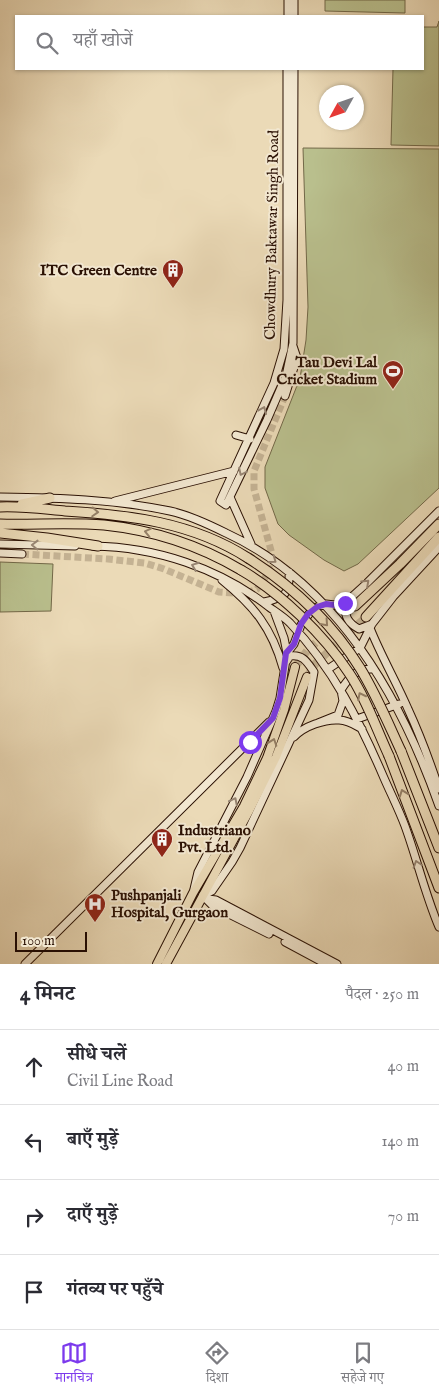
<!DOCTYPE html>
<html lang="hi">
<head>
<meta charset="utf-8">
<style>
	body { margin:0; font-family:"IM FELL English","Noto Serif Devanagari",serif; background:#f7f7f7; color:#2b2b33 }
	.compass { position:absolute; left:319px; top:85px; width:45px; height:45px; border-radius:50%; background:#fff; box-shadow:0 1px 4px #0004; rotate:230deg }
	.scale { position:absolute; left:15px; bottom:12px; width:72px; box-sizing:border-box; padding-left:5px; border:2px solid #2a1003; border-top:0; font-size:14px; line-height:18px; white-space:nowrap; color:#2a1003; -webkit-text-stroke:4px #f2e7d0; paint-order:stroke }
	.stop { position:absolute; width:15px; height:15px; margin:-11px; border:4px solid #7c3aed; border-radius:50%; background:#fff }
	.stop.end { background:#7c3aed; border-color:#fff; box-shadow:0 1px 5px #0008 }
	.list { margin:0; padding:0; list-style:none }
	h2 { display:flex; justify-content:space-between; align-items:center; height:65px; margin:0; padding:0 20px; font-size:21px }
	h2 small { font-size:16px; font-weight:400; color:#7c7c81 }
	.list li { display:grid; grid-template-columns:32px 1fr auto; gap:15px; align-items:center; box-sizing:border-box; height:75px; padding:0 20px; border-top:1px solid #e1e1e2 }
	.list b { display:block; font-size:19px; white-space:nowrap }
	.list p { margin:0; font-size:16px; white-space:nowrap; color:#7c7c81 }
	.list em { font-size:16px; font-style:normal; color:#7c7c81 }
	.icon { flex:none; width:28px; height:28px; fill:none; stroke:currentColor; stroke-width:2; stroke-linecap:round; stroke-linejoin:round }
	.map { position:relative; flex:none; width:439px; height:964px; overflow:hidden }
	.search { position:absolute; background:#fff; box-shadow:0 1px 4px #0004; left:15px; right:15px; top:15px; height:55px; display:flex; align-items:center; gap:12px; box-sizing:border-box; padding:0 18px; border-radius:0px; color:#7c7c81; font-size:19px }
	.sheet { height:365px; background:#fff }
	nav { display:flex; justify-content:space-around; align-items:center; box-sizing:border-box; height:70px; border-top:1px solid #e1e1e2; background:#fff; font-size:14px; color:#7c7c81 }
	nav a { display:grid; justify-items:center; gap:2px }
	nav .on { color:#7c3aed }
	.map>svg:first-child { display:block }
</style>
</head>
<body>
<div class="map">
<svg width="439" height="964" viewBox="0 0 439 964">
	<rect width="100%" height="100%" fill="#ebdab7"/>
	<filter id="stains"><feTurbulence type="fractalNoise" baseFrequency=".004" numOctaves="4"/><feColorMatrix values="0 0 0 0 .2 0 0 0 0 .09 0 0 0 0 .02 0 0 0 .5 -.17"/></filter>
	<radialGradient id="worn" r=".72"><stop offset=".6" stop-color="#630" stop-opacity="0"/><stop offset="1" stop-color="#630" stop-opacity=".3"/></radialGradient>
	<path fill="#b9bf8d" stroke="#726848" d="M325 0H405V13L325 11Z
		M439 21V146L391 145 393 69H423V27H437Z
		M303 148 439 149V488L358 564 344 571 324 560 289 535 278 524 265 488V467L300 378 306 340 308 307Z
		M0 562 53 564 51 611 0 612Z"/>
	<g fill="none" stroke-linecap="round" stroke-linejoin="round">
		<path stroke="#c4b293" stroke-width="7" stroke-dasharray="7 3.5" stroke-linecap="butt" d="M22 554 108 559 145 563 164 569 219 592 245 594 257 589 267 575 272 554 254 489V471L285 396"/>
		<path stroke="#c4b293" stroke-width="8" stroke-dasharray="8 4" stroke-linecap="butt" d="M295 667 307 651 355 606
			M307 677 316 663 366 617"/>
		<g stroke="#2a1003" stroke-width="9">
			<path id="secondary" d="M288 16V0
				M294 16V0
				M287 69V300L284 349 274 383 220 501 226 505 267 420 286 376 293 343 294 69
				M285 396 297 358 293 346
				M236 435 250 439
				M0 497C57 498 114 499 170 511 189 515 208 524 226 533 336 584 400 695 439 806
				M230 497 251 544
				M115 501 234 471
				M0 544 75 546
				M93 546C156 547 219 568 269 607 276 612 284 617 290 623 333 668 360 722 384 778 391 794 399 810 405 826 417 859 425 894 439 927
				M0 553 22 554
				M222 580C254 606 272 628 283 668
				M264 602C285 598 290 594 289 572
				M345 603C344 616 348 623 359 629L372 624
				M274 611 284 638 287 653
				M370 628C381 656 396 681 408 709 420 735 430 762 439 789
				M328 669 360 648 372 624 393 597 439 547
				M357 719 399 704
				M318 723 338 715 343 701 341 690C349 677 357 668 373 669
				M294 737C304 726 325 719 339 720 348 720 355 725 362 729
				M194 889 198 872 247 777 276 711 280 698 287 653 294 644 301 625 309 614 317 607 326 604 335 605 345 603 367 583 439 511
				M203 895 212 891 232 862 240 848 309 700 314 672C307 662 303 654 290 656L286 662
				M205 898 213 906 269 934
				M208 899 216 900 337 964
				M285 942 326 964
				M25 964 269 722"/>
		</g>
		<g stroke="#2a1003" stroke-width="10">
			<path id="primary" d="M157 964 193 893 244 806 267 758 284 710 295 667
				M166 964 250 809 276 757 307 677"/>
		</g>
		<g stroke="#2a1003" stroke-width="11">
			<path id="highway" d="M22 504 50 498
				M0 507C22 506 43 509 65 511 129 515 192 522 248 558
				M0 524C34 525 69 522 104 525 152 530 199 545 241 570
				M0 533 47 538 98 546
				M355 606 400 564 439 524
				M366 617 439 537
				M401 751 439 848
				M389 756 439 888"/>
		</g>
		<use href="#secondary" stroke="#f2e7d0" stroke-width="7"/>
		<use href="#primary" stroke="#ebdab7" stroke-width="8"/>
		<use href="#highway" stroke="#ebdab7" stroke-width="9"/>
		<g stroke="#2a1003" stroke-width="11" stroke-linecap="butt">
			<path id="highway-bridge" d="M248 558C292 586 332 623 360 668 376 694 388 723 401 751
				M241 570C281 593 324 635 349 673 366 698 376 728 389 756"/>
		</g>
		<use href="#highway-bridge" stroke="#ebdab7" stroke-width="9"/>
	</g>
	<defs><path id="oneway-chevron" d="M-2-3.5L2.5 0L-2 3.5" fill="none" stroke-width="1.6" stroke-linecap="round" stroke-linejoin="round" transform="scale(1.25)"/></defs>
	<g stroke="#988674">
		<use href="#oneway-chevron" transform="translate(263 410) rotate(-67)"/>
		<use href="#oneway-chevron" transform="translate(242 472) rotate(116)"/>
		<use href="#oneway-chevron" transform="translate(35 545) rotate(-179)"/>
		<use href="#oneway-chevron" transform="translate(273 560) rotate(36)"/>
		<use href="#oneway-chevron" transform="translate(195 566) rotate(-159)"/>
		<use href="#oneway-chevron" transform="translate(366 583) rotate(-43)"/>
		<use href="#oneway-chevron" transform="translate(234 801) rotate(-63)"/>
		<use href="#oneway-chevron" transform="translate(417 864) rotate(-108)"/>
	</g>
	<g stroke="#947f66">
		<use href="#oneway-chevron" transform="translate(95 512) rotate(3)"/>
		<use href="#oneway-chevron" transform="translate(148 532) rotate(-167)"/>
		<use href="#oneway-chevron" transform="translate(325 623) rotate(48)"/>
		<use href="#oneway-chevron" transform="translate(361 696) rotate(-117)"/>
		<use href="#oneway-chevron" transform="translate(273 742) rotate(-71)"/>
		<use href="#oneway-chevron" transform="translate(403 793) rotate(-110)"/>
	</g>
	<g fill="none" stroke-linecap="round" stroke-linejoin="round">
		<path stroke="#7c3aed" stroke-width="6" d="M250 742 273 718 280 698 286 653 294 644 301 624 308 614 317 607 326 604 335 605 345 603"/>
	</g>
	<defs>
		<g id="building-pin" transform="scale(1.125)"><path d="M0 17L-7.5 6A9.5 9.5 0 1 1 7.5 6Z" fill="#8f2418" stroke="#f2e7d0"/><path d="M-4-6H4V6H1V3H-1V6H-4ZM-2.5-4.3h1.7v1.8h-1.7ZM.8-4.3h1.7v1.8H.8ZM-2.5-1h1.7V.8h-1.7ZM.8-1h1.7V.8H.8Z" fill="#fff"/></g>
		<g id="stadium-pin" transform="scale(1.125)"><path d="M0 17L-7.5 6A9.5 9.5 0 1 1 7.5 6Z" fill="#8f2418" stroke="#f2e7d0"/><path d="M0-5a6.5 5 0 1 0 0 10a6.5 5 0 1 0 0-10ZM-3.5-1.8h7v3.6h-7Z" fill="#fff"/></g>
		<g id="hospital-pin" transform="scale(1.125)"><path d="M0 17L-7.5 6A9.5 9.5 0 1 1 7.5 6Z" fill="#8f2418" stroke="#f2e7d0"/><path d="M-5-5h3v3.5h4V-5h3V5h-3V1.5h-4V5h-3Z" fill="#fff"/></g>
	</defs>
	<g fill-rule="evenodd">
		<use href="#building-pin" x="173" y="270"/>
		<use href="#stadium-pin" x="393" y="371"/>
		<use href="#building-pin" x="162" y="839"/>
		<use href="#hospital-pin" x="95" y="904"/>
	</g>
	<g text-anchor="middle" dominant-baseline="central" stroke-width="4" stroke-linejoin="round" paint-order="stroke">
		<g font-size="15" fill="#2a1003" stroke="#f2e7d0">
			<text transform="translate(272 235) rotate(-89)">Chowdhury Baktawar Singh Road</text>
		</g>
		<g font-size="15" font-weight="bold" fill="#2a1003" stroke="#f2e7d0" text-anchor="end">
			<text x="157" y="270">ITC Green Centre</text>
			<text x="377" y="362">Tau Devi Lal<tspan x="377" dy="17">Cricket Stadium</tspan></text>
			<text x="178" y="830" text-anchor="start">Industriano<tspan x="178" dy="17">Pvt. Ltd.</tspan></text>
			<text x="111" y="895" text-anchor="start">Pushpanjali<tspan x="111" dy="17">Hospital, Gurgaon</tspan></text>
		</g>
	</g>
	<rect width="100%" height="100%" filter="url(#stains)"/>
	<rect width="100%" height="100%" fill="url(#worn)"/>
</svg>
<svg class="compass" viewBox="-18 -18 36 36"><path d="M0-13l5 13h-10z" fill="#e53935"/><path d="M0 13l5-13h-10z" fill="#7c7c81"/></svg>
<div class="scale">100 m</div>
<div class="stop" style="left:250px;top:742px"></div>
<div class="stop end" style="left:345px;top:603px"></div>
<div class="search"><svg class="icon" aria-label="search" viewBox="0 0 24 24"><circle cx="10" cy="10" r="6"/><path d="M15 15l6 6"/></svg>यहाँ खोजें</div>
</div>
<section class="sheet">
<h2>4 मिनट<small>पैदल · 250 m</small></h2>
<ul class="list">
<li><svg class="icon" aria-label="ahead" viewBox="0 0 24 24"><path d="M12 20V5M6 11l6-6 6 6"/></svg><div><b>सीधे चलें</b><p>Civil Line Road</p></div><em>40 m</em></li>
<li><svg class="icon" aria-label="left" viewBox="0 0 24 24"><path d="M17 20v-9H6M10 6l-5 5 5 5"/></svg><div><b>बाएँ मुड़ें</b></div><em>140 m</em></li>
<li><svg class="icon" aria-label="right" viewBox="0 0 24 24"><path d="M7 20v-9h11M14 6l5 5-5 5"/></svg><div><b>दाएँ मुड़ें</b></div><em>70 m</em></li>
<li><svg class="icon" aria-label="arrive" viewBox="0 0 24 24"><path d="M6 21V4h12l-3 4 3 4H6"/></svg><div><b>गंतव्य पर पहुँचे</b></div></li>
</ul>
</section>
<nav>
<a class="on"><svg class="icon" aria-label="map" viewBox="0 0 24 24"><path d="M3 6l6-2 6 2 6-2v14l-6 2-6-2-6 2zM9 4v14M15 6v14"/></svg>मानचित्र</a>
<a><svg class="icon" aria-label="directions" viewBox="0 0 24 24"><path d="M12 3l9 9-9 9-9-9zM9 14v-3h6M13 9l2 2-2 2"/></svg>दिशा</a>
<a><svg class="icon" aria-label="saved" viewBox="0 0 24 24"><path d="M7 4h10v16l-5-4-5 4z"/></svg>सहेजे गए</a>
</nav>
</body>
</html>
